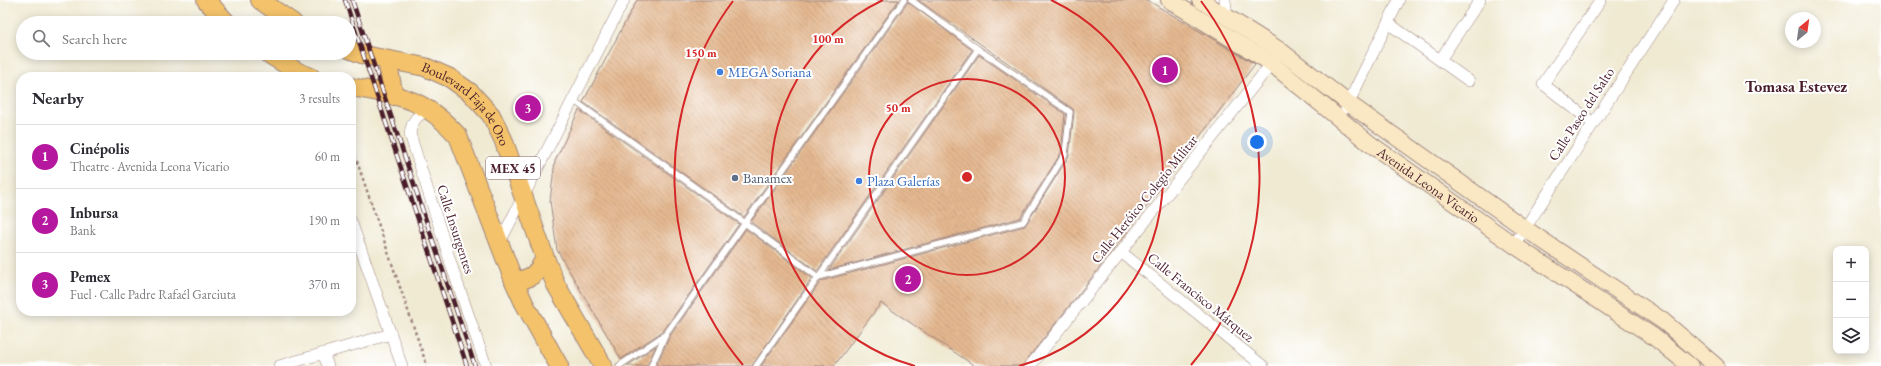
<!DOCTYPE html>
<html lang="en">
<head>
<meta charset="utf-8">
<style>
	body { margin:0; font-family:"EB Garamond",serif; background:#f7f7f7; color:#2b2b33 }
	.controls { position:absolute; right:12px; bottom:12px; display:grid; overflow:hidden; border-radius:8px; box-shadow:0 2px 10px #0003 }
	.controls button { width:36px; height:36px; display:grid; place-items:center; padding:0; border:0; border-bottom:1px solid #e1e1e2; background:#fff; color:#2b2b33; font:20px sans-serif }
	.compass { position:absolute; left:1785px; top:12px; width:36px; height:36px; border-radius:50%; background:#fff; box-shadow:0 2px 10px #0003; rotate:29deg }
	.you { position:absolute; left:1257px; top:142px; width:14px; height:14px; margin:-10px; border:3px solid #fff; border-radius:50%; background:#1a73e8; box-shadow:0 0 0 6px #1a73e833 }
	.badge { display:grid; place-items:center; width:26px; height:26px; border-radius:50%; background:#b5179e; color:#fff; font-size:13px; font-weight:700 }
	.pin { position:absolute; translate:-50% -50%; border:2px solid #fff; box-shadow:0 1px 4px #0006 }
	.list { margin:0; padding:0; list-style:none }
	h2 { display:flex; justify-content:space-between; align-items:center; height:52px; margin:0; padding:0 16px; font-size:17px }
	h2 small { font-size:13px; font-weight:400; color:#7c7c81 }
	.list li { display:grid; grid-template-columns:26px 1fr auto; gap:12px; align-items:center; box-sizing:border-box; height:64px; padding:0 16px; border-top:1px solid #e1e1e2 }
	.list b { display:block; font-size:15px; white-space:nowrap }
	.list p { margin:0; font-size:13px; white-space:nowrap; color:#7c7c81 }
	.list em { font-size:13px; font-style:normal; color:#7c7c81 }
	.icon { flex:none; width:22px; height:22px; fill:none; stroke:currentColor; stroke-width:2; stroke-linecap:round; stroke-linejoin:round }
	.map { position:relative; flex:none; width:1881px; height:366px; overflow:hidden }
	.search { position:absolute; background:#fff; box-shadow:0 2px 10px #0003; left:16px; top:16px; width:340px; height:44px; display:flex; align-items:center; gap:10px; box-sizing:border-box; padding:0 14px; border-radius:22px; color:#7c7c81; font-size:15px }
	.panel { position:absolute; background:#fff; box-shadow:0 2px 10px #0003; left:16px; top:72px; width:340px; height:244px; border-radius:16px }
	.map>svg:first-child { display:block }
</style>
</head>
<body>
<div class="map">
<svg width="1881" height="366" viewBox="0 0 1881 366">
	<defs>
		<pattern id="building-back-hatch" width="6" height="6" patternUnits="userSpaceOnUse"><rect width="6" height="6" fill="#e5b991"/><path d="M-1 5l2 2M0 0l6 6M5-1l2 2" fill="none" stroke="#bc9677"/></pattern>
	</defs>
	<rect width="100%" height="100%" fill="#fff"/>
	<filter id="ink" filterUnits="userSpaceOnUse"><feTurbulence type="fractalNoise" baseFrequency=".025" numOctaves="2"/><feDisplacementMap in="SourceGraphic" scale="8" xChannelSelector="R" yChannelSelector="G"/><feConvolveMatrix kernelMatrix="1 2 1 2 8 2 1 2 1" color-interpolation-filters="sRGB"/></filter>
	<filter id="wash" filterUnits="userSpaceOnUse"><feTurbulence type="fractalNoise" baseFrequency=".012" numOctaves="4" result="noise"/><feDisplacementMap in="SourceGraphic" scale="16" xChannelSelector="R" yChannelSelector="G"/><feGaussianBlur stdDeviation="0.9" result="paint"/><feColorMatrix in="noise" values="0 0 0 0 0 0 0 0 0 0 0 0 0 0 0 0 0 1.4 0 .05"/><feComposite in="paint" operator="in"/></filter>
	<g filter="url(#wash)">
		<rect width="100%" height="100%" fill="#f0ead3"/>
		<g id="blocks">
			<path fill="url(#building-back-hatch)" d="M637 0H899L744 217 583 102Z
				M918 0H1147L1255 64 1115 248 1025 362 1023 366H975L881 303 834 366H761L821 281 1025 226 1069 156 1074 112 1073 109Z
				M908 2 972 50 817 271 751 222Z
				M979 55 1065 114 1061 153 1020 218 829 270Z
				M579 110 739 224 663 331 621 359 557 250 550 201 555 161Z
				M746 229 812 278 752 366H656L670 336Z
				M656 346 647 366H627Z"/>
		</g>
	</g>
	<g filter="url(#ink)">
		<use href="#blocks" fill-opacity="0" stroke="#9d847f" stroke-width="1"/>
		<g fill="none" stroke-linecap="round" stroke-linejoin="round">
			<g stroke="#9d847f" stroke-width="7">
				<path id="lane" d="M911 0 978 49
					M573 100 745 223 666 334 651 366
					M818 277 745 223 904 0
					M619 366 666 334
					M756 366 978 49 1070 112 1065 154 1023 222 818 277"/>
			</g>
			<g stroke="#9d847f" stroke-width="12">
				<path id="street" d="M1225 0 1227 17
					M1388 23 1469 81
					M1440 60 1480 0
					M1346 108 1399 0
					M430 109C417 115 412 120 410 134L453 270 486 366
					M1593 123 1543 84 1601 0
					M351 221 402 366
					M500 242 624 0
					M1514 245 1674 0
					M1121 252 1263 366
					M323 353 328 366
					M279 366 391 334
					M1030 366 1275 59"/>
			</g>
			<g stroke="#9d847f" stroke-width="18">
				<g id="secondary">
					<path id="s1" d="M1169 0 1271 63 1369 143 1514 245 1654 337 1690 366"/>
					<path d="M1200 0 1281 51 1348 103 1524 228 1663 321 1716 366"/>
				</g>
			</g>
			<g stroke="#9d847f" stroke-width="20">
				<g id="primary">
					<path d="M206 0 227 23"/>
					<path d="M260 0 293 23"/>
					<path id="s2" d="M349 49 364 55 425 67 450 78 471 93 491 115 503 139 545 258 556 285 603 366"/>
					<path d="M267 53 298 72 311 77"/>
					<path d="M387 60 394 96"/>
					<path d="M351 87C400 96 423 97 458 136L514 281 524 303 559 366"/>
					<path d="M514 281C532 279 537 274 545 258"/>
				</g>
			</g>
			<path stroke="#9d847f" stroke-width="2.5" stroke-dasharray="3 3" stroke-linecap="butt" d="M351 144 427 366"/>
			<use href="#lane" stroke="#fff" stroke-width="5.5"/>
			<use href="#street" stroke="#fff" stroke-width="11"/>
			<use href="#secondary" stroke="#fae7c3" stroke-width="16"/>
			<use href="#primary" stroke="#f3c26a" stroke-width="18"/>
			<g stroke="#4a1f2b" stroke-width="4.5">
				<path id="rail" d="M345 0 467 366
					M352 0 475 366"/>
			</g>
			<use href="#rail" stroke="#fff" stroke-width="3" stroke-dasharray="9" stroke-linecap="butt"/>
		</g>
	</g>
	<g fill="none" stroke="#d62828" stroke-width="2">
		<circle cx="967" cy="177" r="98"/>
		<path d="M915 366A196 196 0 0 1 883 0M1051 0A196 196 0 0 1 1019 366"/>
		<path d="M743 365A293 293 0 0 1 733 1M1201 1A293 293 0 0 1 1191 365"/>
	</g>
	<g fill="#3f7fe0" stroke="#fff" stroke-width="1.5">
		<circle cx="720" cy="72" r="4"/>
		<circle cx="859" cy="181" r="4"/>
	</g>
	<circle fill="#5c6f8a" stroke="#fff" stroke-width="1.5" cx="735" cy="178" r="4"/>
	<g text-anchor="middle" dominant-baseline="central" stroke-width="4" stroke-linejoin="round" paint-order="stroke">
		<rect fill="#fff" stroke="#80626b" stroke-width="1" x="486" y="157" width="54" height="22" rx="3"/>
		<g font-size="13" font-weight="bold" fill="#4a1f2b">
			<text x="513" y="168">MEX 45</text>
		</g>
		<g font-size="14" fill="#366cbe" stroke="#fff" text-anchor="start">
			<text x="728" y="72">MEGA Soriana</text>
			<text x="867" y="181">Plaza Galerías</text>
		</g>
		<g font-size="14" fill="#4a1f2b" stroke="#fff">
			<text stroke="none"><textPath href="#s2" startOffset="135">Boulevard Faja de Oro</textPath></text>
			<text transform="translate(1581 114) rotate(-57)">Calle Paseo del Salto</text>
			<text stroke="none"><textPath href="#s1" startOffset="319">Avenida Leona Vicario</textPath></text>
			<text transform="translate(1144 199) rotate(-51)">Calle Heróico Colegio Militar</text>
			<text transform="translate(456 229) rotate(72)">Calle Insurgentes</text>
			<text transform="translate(1201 297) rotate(39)">Calle Francisco Márquez</text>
		</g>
		<g font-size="14" fill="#4e5e75" stroke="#fff" text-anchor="start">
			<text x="743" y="178">Banamex</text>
		</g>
		<g font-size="16" font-weight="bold" fill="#4a1f2b" stroke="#fff">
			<text x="1796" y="86">Tomasa Estevez</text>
		</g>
	</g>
	<circle cx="967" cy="177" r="6" fill="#d62828" stroke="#fff" stroke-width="2"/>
	<g font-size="12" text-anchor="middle" font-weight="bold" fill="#d62828" stroke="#fff" stroke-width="4" stroke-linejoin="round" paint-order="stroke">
		<text x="828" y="43">100 m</text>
		<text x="701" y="57">150 m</text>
		<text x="898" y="112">50 m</text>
	</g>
</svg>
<div class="controls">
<button>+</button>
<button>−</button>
<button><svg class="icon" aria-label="layers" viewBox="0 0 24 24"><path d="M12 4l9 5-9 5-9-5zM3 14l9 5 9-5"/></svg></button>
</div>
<svg class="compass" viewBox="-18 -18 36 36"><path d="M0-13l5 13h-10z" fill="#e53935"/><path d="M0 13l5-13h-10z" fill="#7c7c81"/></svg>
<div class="you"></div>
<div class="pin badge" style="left:1165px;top:70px">1</div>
<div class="pin badge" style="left:908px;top:279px">2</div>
<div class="pin badge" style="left:528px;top:108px">3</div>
<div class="search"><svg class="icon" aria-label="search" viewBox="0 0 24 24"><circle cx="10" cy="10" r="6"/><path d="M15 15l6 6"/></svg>Search here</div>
<section class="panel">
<h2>Nearby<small>3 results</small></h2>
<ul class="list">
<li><span class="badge">1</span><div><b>Cinépolis</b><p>Theatre · Avenida Leona Vicario</p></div><em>60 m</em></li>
<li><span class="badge">2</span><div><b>Inbursa</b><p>Bank</p></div><em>190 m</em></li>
<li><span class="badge">3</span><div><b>Pemex</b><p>Fuel · Calle Padre Rafaél Garciuta</p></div><em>370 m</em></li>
</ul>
</section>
</div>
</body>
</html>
